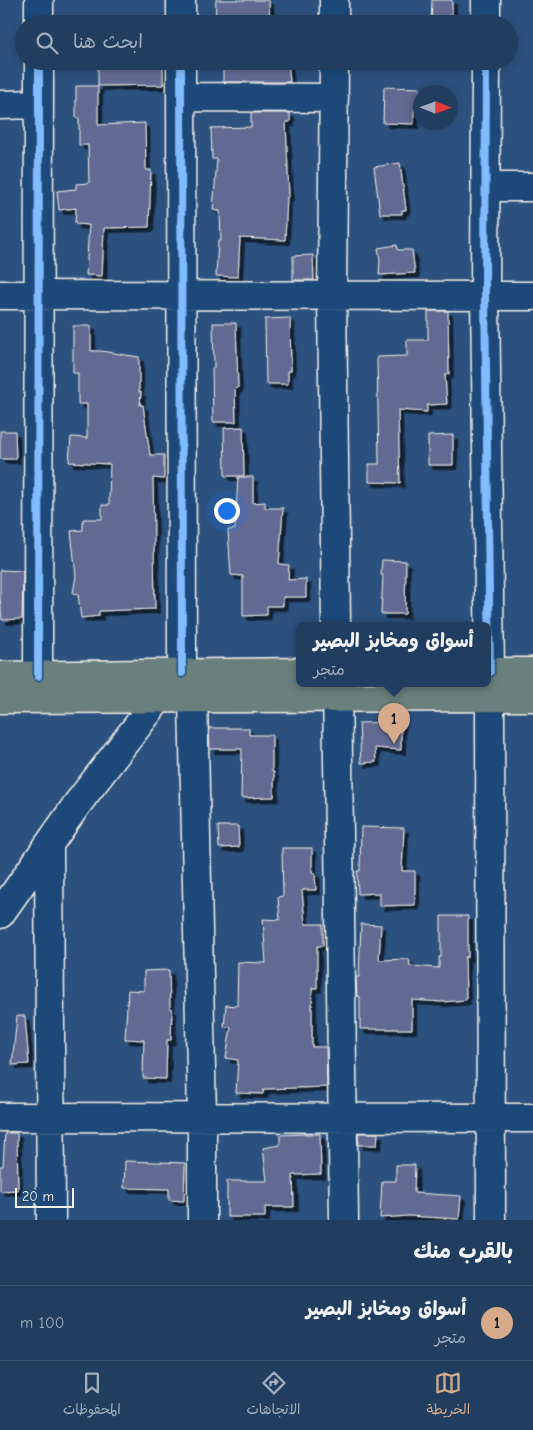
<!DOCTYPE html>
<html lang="ar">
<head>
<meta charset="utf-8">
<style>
	body { margin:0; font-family:"Comic Neue","Playpen Sans Arabic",sans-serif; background:#294465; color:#f1f3f6; direction:rtl }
	.compass { position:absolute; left:413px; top:85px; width:45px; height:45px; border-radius:50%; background:#213d5f; box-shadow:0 2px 8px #0003; rotate:91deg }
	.scale { position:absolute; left:15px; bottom:12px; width:59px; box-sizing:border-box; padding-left:5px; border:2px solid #f4f1e8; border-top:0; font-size:14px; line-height:18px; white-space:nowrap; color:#f4f1e8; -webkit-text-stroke:4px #1f4a7a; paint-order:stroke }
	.you { position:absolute; left:226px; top:510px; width:18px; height:18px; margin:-12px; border:4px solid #fff; border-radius:50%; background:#1a73e8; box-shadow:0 0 0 8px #1a73e833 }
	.badge { display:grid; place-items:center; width:32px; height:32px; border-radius:50%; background:#d6ab8b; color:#111; font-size:16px; font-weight:700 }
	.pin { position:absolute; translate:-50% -41px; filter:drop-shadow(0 1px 2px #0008) }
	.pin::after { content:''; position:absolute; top:26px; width:18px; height:15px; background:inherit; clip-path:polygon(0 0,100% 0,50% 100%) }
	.popup { position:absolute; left:296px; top:622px; width:195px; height:65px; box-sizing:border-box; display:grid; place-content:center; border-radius:8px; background:#213d5f; filter:drop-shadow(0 1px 4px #0005); font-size:16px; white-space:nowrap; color:#a2aebd }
	.popup b { font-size:19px; color:#f1f3f6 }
	.popup::after { content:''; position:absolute; left:50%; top:100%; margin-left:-10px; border:10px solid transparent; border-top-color:#213d5f }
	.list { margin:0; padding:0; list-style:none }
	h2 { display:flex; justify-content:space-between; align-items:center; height:65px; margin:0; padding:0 20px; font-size:21px }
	h2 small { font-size:16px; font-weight:400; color:#a2aebd }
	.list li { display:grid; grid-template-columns:32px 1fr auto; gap:15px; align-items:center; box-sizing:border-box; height:75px; padding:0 20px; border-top:1px solid #3e5674 }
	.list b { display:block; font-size:19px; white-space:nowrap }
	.list p { margin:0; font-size:16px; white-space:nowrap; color:#a2aebd }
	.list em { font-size:16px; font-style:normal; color:#a2aebd }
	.icon { flex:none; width:28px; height:28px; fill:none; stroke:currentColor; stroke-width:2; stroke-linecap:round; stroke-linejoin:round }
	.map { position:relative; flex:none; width:533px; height:1220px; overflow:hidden; direction:ltr }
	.search { position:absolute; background:#213d5f; box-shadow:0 2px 8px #0003; left:15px; right:15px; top:15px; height:55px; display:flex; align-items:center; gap:12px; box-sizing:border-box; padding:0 18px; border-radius:28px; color:#a2aebd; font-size:19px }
	.sheet { height:140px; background:#213d5f }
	nav { display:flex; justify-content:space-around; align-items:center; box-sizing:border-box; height:70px; border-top:1px solid #3e5674; background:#213d5f; font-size:14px; color:#a2aebd }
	nav a { display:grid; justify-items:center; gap:2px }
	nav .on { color:#d6ab8b }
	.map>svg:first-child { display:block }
</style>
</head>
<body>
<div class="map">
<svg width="533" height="1220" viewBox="0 0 533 1220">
	<defs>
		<filter id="shadow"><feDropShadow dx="4.5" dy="4.5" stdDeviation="0" flood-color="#0009"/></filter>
	</defs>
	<rect width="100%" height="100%" fill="#2c517f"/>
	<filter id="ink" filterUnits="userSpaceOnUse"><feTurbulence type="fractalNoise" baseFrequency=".02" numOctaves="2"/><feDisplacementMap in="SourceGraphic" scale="10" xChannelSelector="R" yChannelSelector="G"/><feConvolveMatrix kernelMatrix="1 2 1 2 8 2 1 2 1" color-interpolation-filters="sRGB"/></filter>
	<g filter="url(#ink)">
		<path fill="#626b94" stroke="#f4f1e8" filter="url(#shadow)" d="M216 0H269L270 24H215Z
			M432 0H452V24H431Z
			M98 61H163V85L98 86Z
			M251 61H288L290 82H223V65L251 66Z
			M76 86H98V125L145 123 146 170H151L149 227 104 228 102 276 86 275 89 225 75 224 76 208 59 210 57 191 76 189V184L89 183 88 145H79V118H76Z
			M384 87 420 88V111H414V124L383 123Z
			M251 113H290V122H286L289 197H287L285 240 240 238 238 277 216 276 218 241H221L220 211 213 210 217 159H212L211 128 251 127Z
			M400 163 406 210H402V214H380L374 167Z
			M397 245 398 250H412L415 273 379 275 380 260 378 248Z
			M313 255 314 280H293V256Z
			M428 311H448L449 374 445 375 447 404 427 405V412L398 410 400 483 369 482V464H379L377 357 407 356V340H428Z
			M290 318 291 371H288V384H266L265 319Z
			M213 323H236L238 388 235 389 236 422H213L212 368H214Z
			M73 326H91V351H101L139 357V392H141L140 405H143L150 455H164V479L153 478 155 609 99 611V616L81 618 78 594 73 593 76 576 71 531 83 530V519H102V505H109L110 464 69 462 71 437 87 438V404H78V373H73Z
			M243 427 244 476H225L224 428Z
			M0 431H15L16 459H0Z
			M453 435V465H428V436Z
			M238 477H253V503L265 502V508H283L279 564 289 565 288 580 306 579V597H283V606H267V615L243 616V576L231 575 228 530 235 529Z
			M382 560 406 561 405 614H381L383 575H381Z
			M0 570 23 571 22 619 2 620 0 597Z
			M401 722V750L375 748 376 762 361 763 359 723Z
			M209 728H249V735H272V772H274V797L241 798 242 749H210Z
			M218 826H238L239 847 219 848Z
			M361 827 404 828 402 871H415V905L380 906V893L358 894 357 871H360Z
			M282 848H312V873H315L316 890H302L305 924H323V946H317V988H312V1047H326L327 1087 264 1089 263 1094 236 1093 238 1060 226 1058 231 1027H224L226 1005 237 1006 238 962 266 963 263 919 280 920 278 897 283 896Z
			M441 916H468V957H465L466 1000 442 1002 412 1000V1029H360V997L357 996 356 977H359L361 924 381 925 379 960 409 959 410 966 439 968V957H441Z
			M169 970 170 1009H172L171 1040H167L166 1079 143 1078 144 1040 125 1039 128 990 144 991V971Z
			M17 1016H25L29 1064 12 1065Z
			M5 1133H17L18 1190 0 1191V1166H3Z
			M358 1133H378L377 1145H359Z
			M304 1134H320L321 1174 293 1175 294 1207H265V1217H227V1181H267L263 1148 280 1145V1135Z
			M125 1161 185 1163 184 1201 169 1200V1189L124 1188Z
			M396 1165H415L414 1193 461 1196 459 1219 409 1216 380 1218 382 1181H396Z"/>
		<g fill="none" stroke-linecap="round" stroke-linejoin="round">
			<g stroke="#f4f1e8" stroke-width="31">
				<path id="minor" d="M39 0V24
					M181 0V24
					M334 0V24
					M486 0V24
					M181 61 182 673
					M334 61 332 296 336 625
					M486 61 485 296 490 672
					M182 97 334 98
					M0 105 39 104
					M487 187H533
					M0 295 533 296
					M38 676 39 61
					M337 683 344 1220
					M193 697 202 1117V1220
					M490 697 491 1220
					M49 845 51 1220
					M0 914 78 803 159 698
					M0 1117 533 1118"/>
			</g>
			<g stroke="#f4f1e8" stroke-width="31">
				<path id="major" d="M488 672H533
					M0 676 300 672
					M0 699 533 697"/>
			</g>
			<use href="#minor" stroke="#1f4a7a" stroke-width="28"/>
			<use href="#major" stroke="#6a807d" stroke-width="28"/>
			<g stroke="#1f4a7a" stroke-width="11">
				<path id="cycleway" d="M181 61 182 673
					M486 61 485 296 490 672
					M38 676 39 61"/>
			</g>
			<use href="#cycleway" stroke="#80bcff" stroke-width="8"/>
		</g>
	</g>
</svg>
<svg class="compass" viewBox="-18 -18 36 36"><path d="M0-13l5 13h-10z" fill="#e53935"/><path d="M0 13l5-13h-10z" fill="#a2aebd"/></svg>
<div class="scale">20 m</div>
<div class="you"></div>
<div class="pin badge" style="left:394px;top:744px">1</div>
<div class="popup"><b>أسواق ومخابز البصير</b>متجر</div>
<div class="search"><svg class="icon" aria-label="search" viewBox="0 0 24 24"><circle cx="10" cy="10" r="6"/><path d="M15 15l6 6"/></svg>ابحث هنا</div>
</div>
<section class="sheet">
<h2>بالقرب منك<small></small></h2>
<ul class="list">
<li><span class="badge">1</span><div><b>أسواق ومخابز البصير</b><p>متجر</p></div><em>100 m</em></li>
</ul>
</section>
<nav>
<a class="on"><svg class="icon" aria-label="map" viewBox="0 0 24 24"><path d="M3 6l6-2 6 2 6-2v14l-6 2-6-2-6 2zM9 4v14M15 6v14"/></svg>الخريطة</a>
<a><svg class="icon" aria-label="directions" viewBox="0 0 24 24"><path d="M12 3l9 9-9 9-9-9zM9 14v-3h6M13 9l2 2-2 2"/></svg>الاتجاهات</a>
<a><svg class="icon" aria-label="saved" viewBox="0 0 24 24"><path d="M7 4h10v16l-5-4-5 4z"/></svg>المحفوظات</a>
</nav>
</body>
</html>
